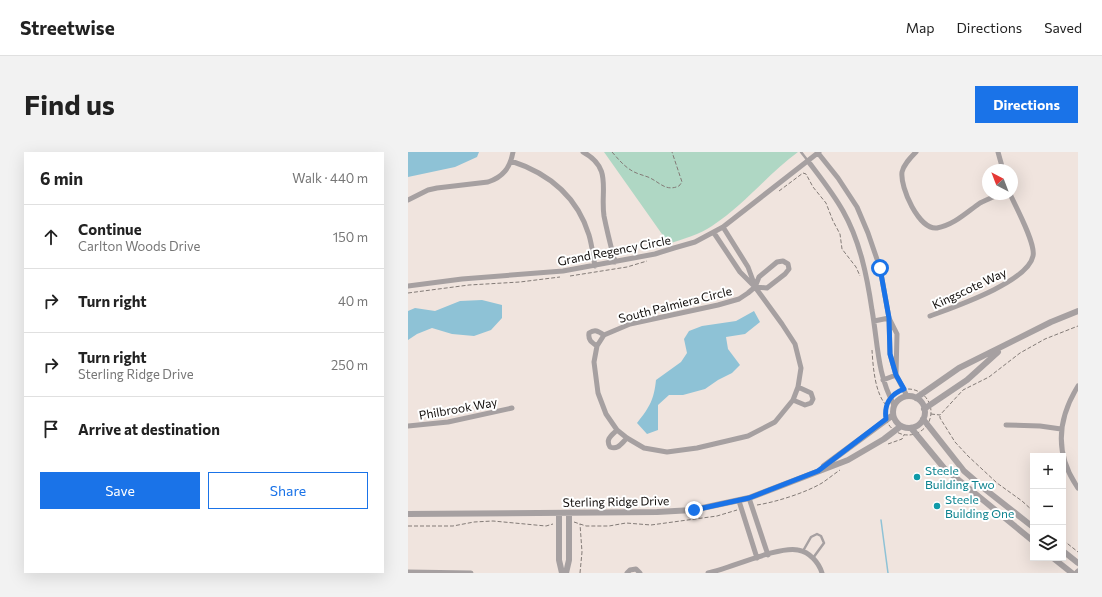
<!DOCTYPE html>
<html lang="en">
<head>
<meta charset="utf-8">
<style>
	body { margin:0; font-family:Commissioner,sans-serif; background:#f2f2f2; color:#222 }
	.controls { position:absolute; right:12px; bottom:12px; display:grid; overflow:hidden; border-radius:0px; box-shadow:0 4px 16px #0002 }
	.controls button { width:36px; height:36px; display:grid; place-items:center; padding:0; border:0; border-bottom:1px solid #e0e0e0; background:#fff; color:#222; font:20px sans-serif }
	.compass { position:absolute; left:574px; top:12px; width:36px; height:36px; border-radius:50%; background:#fff; box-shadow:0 4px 16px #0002; rotate:318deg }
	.stop { position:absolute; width:12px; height:12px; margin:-9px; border:3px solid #1a73e8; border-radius:50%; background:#fff }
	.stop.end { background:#1a73e8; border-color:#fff; box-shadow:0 1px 4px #0008 }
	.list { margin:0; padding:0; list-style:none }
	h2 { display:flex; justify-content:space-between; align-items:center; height:52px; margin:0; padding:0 16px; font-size:17px }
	h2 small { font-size:13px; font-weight:400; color:#767676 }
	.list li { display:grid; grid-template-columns:26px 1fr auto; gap:12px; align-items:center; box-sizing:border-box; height:64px; padding:0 16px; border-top:1px solid #e0e0e0 }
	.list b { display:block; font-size:15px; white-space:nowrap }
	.list p { margin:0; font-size:13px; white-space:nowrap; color:#767676 }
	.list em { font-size:13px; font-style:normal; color:#767676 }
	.actions { display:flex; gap:8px; padding:12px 16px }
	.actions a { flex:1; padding:9px 0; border:1px solid #1a73e8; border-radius:0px; text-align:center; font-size:14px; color:#1a73e8 }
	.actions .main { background:#1a73e8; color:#fff }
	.icon { flex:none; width:22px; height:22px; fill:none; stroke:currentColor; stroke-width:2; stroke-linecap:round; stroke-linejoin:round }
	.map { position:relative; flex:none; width:670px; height:421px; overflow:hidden; border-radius:0px }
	header { display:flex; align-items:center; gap:24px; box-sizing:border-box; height:56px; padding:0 20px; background:#fff; border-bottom:1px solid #e0e0e0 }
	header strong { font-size:19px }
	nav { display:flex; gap:22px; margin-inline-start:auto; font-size:14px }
	.intro { display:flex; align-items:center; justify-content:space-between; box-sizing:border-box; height:96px; padding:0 24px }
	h1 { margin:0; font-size:28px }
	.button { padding:10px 18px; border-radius:0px; background:#1a73e8; color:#fff; font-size:14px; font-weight:700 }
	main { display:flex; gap:24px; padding:0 24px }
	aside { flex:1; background:#fff; border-radius:0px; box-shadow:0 4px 16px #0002 }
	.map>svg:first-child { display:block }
</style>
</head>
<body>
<header>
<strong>Streetwise</strong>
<nav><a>Map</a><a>Directions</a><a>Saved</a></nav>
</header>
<div class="intro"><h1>Find us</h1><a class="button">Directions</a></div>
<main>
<aside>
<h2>6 min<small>Walk · 440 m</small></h2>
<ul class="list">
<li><svg class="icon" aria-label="ahead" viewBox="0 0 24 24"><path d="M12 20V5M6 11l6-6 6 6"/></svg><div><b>Continue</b><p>Carlton Woods Drive</p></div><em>150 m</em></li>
<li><svg class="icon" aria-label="right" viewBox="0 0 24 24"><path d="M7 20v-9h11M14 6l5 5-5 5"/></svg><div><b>Turn right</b></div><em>40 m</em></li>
<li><svg class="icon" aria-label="right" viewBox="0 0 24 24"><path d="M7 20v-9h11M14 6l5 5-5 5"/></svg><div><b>Turn right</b><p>Sterling Ridge Drive</p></div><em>250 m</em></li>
<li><svg class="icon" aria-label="arrive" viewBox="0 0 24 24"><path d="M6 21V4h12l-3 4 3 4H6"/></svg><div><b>Arrive at destination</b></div></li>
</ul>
<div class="actions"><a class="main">Save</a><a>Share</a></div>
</aside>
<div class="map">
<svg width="670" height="421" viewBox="0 0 670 421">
	<rect width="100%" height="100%" fill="#f0e4de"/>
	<path fill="#afd7c4" d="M196 0H390C360 22 336 53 304 74 293 82 274 87 261 92Z"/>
	<path fill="#8ec2d6" d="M0 0H71L69 5 47 15 0 25Z
		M74 148 94 153V166L83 178 66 184 44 182 24 176 9 182 0 188V159L7 156 27 159 52 149Z
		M346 159 352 170 337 182 318 185 320 197 332 213 324 221 310 228 297 237 275 243H261L250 253V278L239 282 229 271C242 255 246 247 248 228L273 210 279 201 276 187 281 179 294 174 328 169Z"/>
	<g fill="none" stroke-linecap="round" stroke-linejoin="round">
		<path stroke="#8ec2d6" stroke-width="1.5" d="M473 368 480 421"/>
		<path stroke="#837b77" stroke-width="1" stroke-dasharray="4 2" stroke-linecap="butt" d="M204 0C212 9 219 18 231 22 234 23 237 24 240 25 252 30 257 40 271 34L274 30 264 0
			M371 39 395 21 398 22 405 35 418 51 425 69 432 82 434 97 448 115 452 124
			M162 124 219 115 239 109
			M0 141 61 133 112 130 152 125
			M464 198C465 215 467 241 478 253
			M477 260a23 23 0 1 1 46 0a23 23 0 1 1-46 0Z
			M523 262 532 263 555 238 581 225 612 201 637 187 670 174
			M532 264V266L547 290 560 304 589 331 614 349 625 359
			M480 292 494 287 496 283
			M349 353C368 350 397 341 414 331 420 327 426 322 432 318
			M166 370 178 374H201L218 371 243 373 309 364 329 358
			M0 374H45L66 370 85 369 138 374 145 372
			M655 388 670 400
			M172 421 174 400 172 372"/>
		<path stroke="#a6a0a1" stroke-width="2.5" d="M393 0 400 9
			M395 399 403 385 409 382 413 384 416 391 405 406"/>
		<path stroke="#a6a0a1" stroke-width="5" d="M175 0C205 16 192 38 196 64 199 79 203 95 207 110
			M508 0C502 6 496 12 494 20 492 36 511 78 529 76 546 73 559 60 572 51 578 48 585 45 592 42
			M590 0 595 18
			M410 1 430 26 449 55 460 81 472 116 481 166 489 182 488 223
			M103 9C140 21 169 44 181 83 184 93 185 104 187 114
			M400 9C412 25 425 41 435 59 452 89 459 124 464 158 470 192 469 222 486 253
			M0 48 20 38 29 36 80 30C95 25 102 16 105 0
			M315 75 340 115 347 134
			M306 81 332 120 347 135 374 172 387 192 393 216 390 235 385 248 367 270 340 284 289 296 259 300 236 296 219 286 209 278 198 262 190 241 186 210 189 194 196 183 222 172 310 153 331 147 340 141 347 135 351 125 369 110 375 109 380 112 381 117 377 122 359 136 347 135
			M0 134 54 127 155 119 247 102 266 96 287 90 315 75 411 0
			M522 164C546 155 620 130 625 104 628 92 608 55 602 42
			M466 169 481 166 482 202 488 223 499 244
			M189 194C183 190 180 188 181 181 187 177 190 179 196 183
			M475 228 488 223
			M670 234C649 268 647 303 670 336
			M385 248 397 253 403 251 405 247 403 241 390 235
			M598 273 632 274 653 277
			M0 274 40 270 104 256
			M209 278C204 283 197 287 202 295 210 298 213 292 219 286
			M341 346 360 403
			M331 349 349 406
			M0 420 63 421
			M219 421 222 418 228 417 232 421
			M300 421C323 416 370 394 390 398 402 400 411 411 414 421
			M668 421 670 419"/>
		<path stroke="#a6a0a1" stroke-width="6" d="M485 260a16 16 0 1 1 32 0a16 16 0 1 1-32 0Z
			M508 246 551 216 643 170 670 159
			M516 257 559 228 590 200
			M515 267 556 319 578 338 625 375
			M503 276 536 316 625 389
			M416 314 485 263
			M151 361V408L154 421
			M0 362 249 360 285 358 341 346 440 308 476 287 493 274
			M655 399 670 411
			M645 406 664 421
			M158 421 161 408V361"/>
	</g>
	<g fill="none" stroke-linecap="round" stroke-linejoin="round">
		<path stroke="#1a73e8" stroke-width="5" d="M286 358 341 346 410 319 478 267C476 253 482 242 496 237L488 223 482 202 481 166 472 116"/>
	</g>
	<g fill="#0f9aa8" stroke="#fff" stroke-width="1.5">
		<circle cx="509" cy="325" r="4"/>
		<circle cx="529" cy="354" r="4"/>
	</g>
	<g text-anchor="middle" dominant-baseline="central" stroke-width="4" stroke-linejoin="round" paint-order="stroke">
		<g font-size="12" fill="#100c0a" stroke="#fff">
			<text transform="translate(206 98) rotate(-11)">Grand Regency Circle</text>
			<text transform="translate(561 136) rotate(-25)">Kingscote Way</text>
			<text transform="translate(267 152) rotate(-14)">South Palmiera Circle</text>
			<text transform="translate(50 256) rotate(-10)">Philbrook Way</text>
			<text transform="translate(208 349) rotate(-1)">Sterling Ridge Drive</text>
		</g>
		<g font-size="12" fill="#0d838f" stroke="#fff" text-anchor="start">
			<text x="517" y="318">Steele<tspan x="517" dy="14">Building Two</tspan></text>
			<text x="537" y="347">Steele<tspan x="537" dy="14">Building One</tspan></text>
		</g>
	</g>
</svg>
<div class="controls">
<button>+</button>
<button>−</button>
<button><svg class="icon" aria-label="layers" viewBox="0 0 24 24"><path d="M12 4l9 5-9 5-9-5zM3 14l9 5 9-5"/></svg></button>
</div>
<svg class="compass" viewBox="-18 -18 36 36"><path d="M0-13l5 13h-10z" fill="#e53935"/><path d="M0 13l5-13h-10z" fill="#767676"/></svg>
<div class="stop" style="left:472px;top:116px"></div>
<div class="stop end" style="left:286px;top:358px"></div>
</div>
</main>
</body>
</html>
